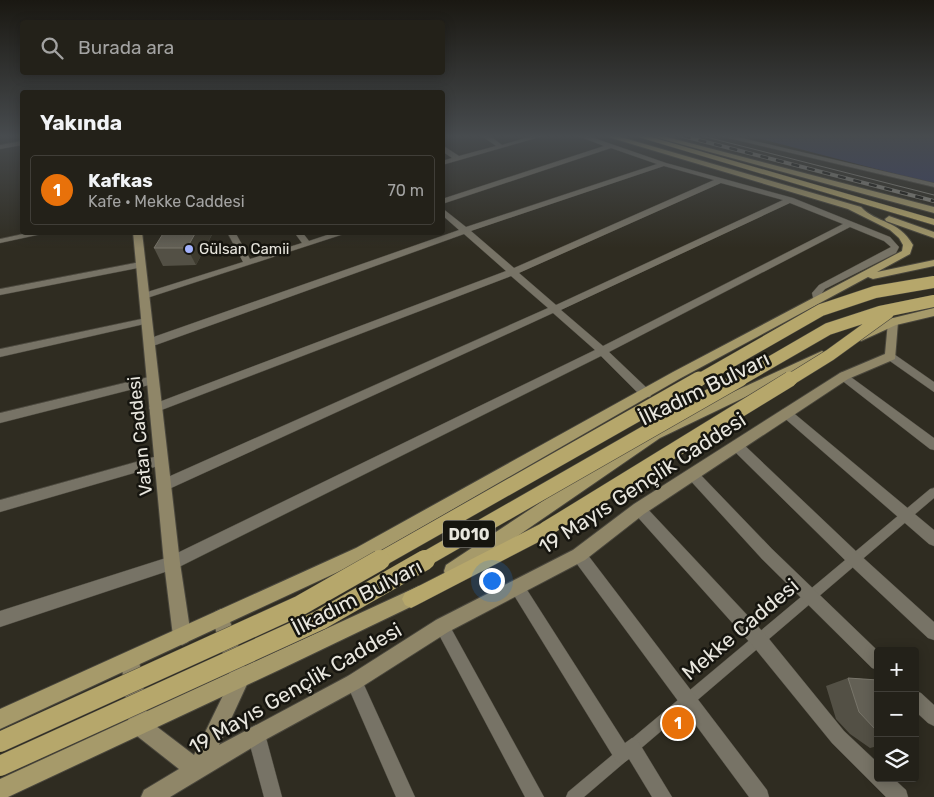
<!DOCTYPE html>
<html lang="tr">
<head>
<meta charset="utf-8">
<style>
	body { margin:0; font-family:Rubik,sans-serif; background:#2b2922; color:#f1f3f6 }
	.controls { position:absolute; right:15px; bottom:15px; display:grid; overflow:hidden; border-radius:5px; box-shadow:0 2px 12px #0003 }
	.controls button { width:45px; height:45px; display:grid; place-items:center; padding:0; border:0; border-bottom:1px solid #403e38; background:#232119; color:#f1f3f6; font:25px sans-serif }
	.you { position:absolute; left:491px; top:580px; width:18px; height:18px; margin:-12px; border:4px solid #fff; border-radius:50%; background:#1a73e8; box-shadow:0 0 0 8px #1a73e833 }
	.badge { display:grid; place-items:center; width:32px; height:32px; border-radius:50%; background:#0b8043; color:#fff; font-size:16px; font-weight:700 }
	.pin { position:absolute; translate:-50% -50%; border:2px solid #fff; box-shadow:0 1px 5px #0006 }
	.list { margin:0; padding:0; list-style:none }
	h2 { display:flex; justify-content:space-between; align-items:center; height:65px; margin:0; padding:0 20px; font-size:21px }
	h2 small { font-size:16px; font-weight:400; color:#a3a3a2 }
	.list li { display:grid; grid-template-columns:32px 1fr auto; gap:15px; align-items:center; box-sizing:border-box; height:70px; margin:0 10px 10px; padding:0 10px; border:1px solid #403e38; border-radius:5px }
	.list b { display:block; font-size:19px; white-space:nowrap }
	.list p { margin:0; font-size:16px; white-space:nowrap; color:#a3a3a2 }
	.list em { font-size:16px; font-style:normal; color:#a3a3a2 }
	.icon { flex:none; width:28px; height:28px; fill:none; stroke:currentColor; stroke-width:2; stroke-linecap:round; stroke-linejoin:round }
	.map { position:relative; flex:none; width:934px; height:797px; overflow:hidden }
	.search { position:absolute; background:#232119; box-shadow:0 2px 12px #0003; left:20px; top:20px; width:425px; height:55px; display:flex; align-items:center; gap:12px; box-sizing:border-box; padding:0 18px; border-radius:5px; color:#a3a3a2; font-size:19px }
	.panel { position:absolute; background:#232119; box-shadow:0 2px 12px #0003; left:20px; top:90px; width:425px; height:145px; border-radius:5px }
	.map>svg:first-child { display:block }
</style>
</head>
<body>
<div class="map">
<svg width="934" height="797" viewBox="0 0 934 797">
	<rect width="100%" height="100%" fill="#2f2c21"/>
	<path fill="#393f65" d="M750 136H934V184Z"/>
	<g fill="none" stroke-linecap="round" stroke-linejoin="round">
		<g stroke="#4a473d" stroke-width="1">
			<path id="pedestrian" d="M934 488V498L584 797H566L568 792 930 489Z"/>
		</g>
		<g stroke="#4a473d" stroke-width="1">
			<path id="minor" d="M482 136H490L502 145 532 136H543L442 165V161L452 158 442 151V145L459 156 496 146Z
				M578 136H588L666 163 793 198 890 237 899 247 896 253 825 289 822 293 820 302H814L812 293 819 285 891 247 884 241 850 227 609 352 650 391 652 394 650 397H642L601 356 177 568 0 627V611L169 557 595 350 553 313 169 489 164 491 159 489 158 485 159 481 548 308 511 276 159 411H151L149 408 151 405 506 271 464 234 153 346H145L144 343 145 340 459 230 442 215V208L466 227 657 164 611 148 442 204V199L604 146ZM664 166 714 180 514 268 471 231ZM721 183 783 200 556 305 519 273ZM790 203 843 224 603 346 561 310Z
				M720 136H733L934 183V187Z
				M22 141V145L0 149V145Z
				M32 232H51L0 243V239Z
				M227 232H235L250 259 302 243 294 232H302L309 241 336 232H350L147 298H141V294L243 262Z
				M140 262 144 265 143 267 0 295V289Z
				M146 318 149 319 151 321 149 323 0 357V349Z
				M891 352 934 382V392L887 359 886 356Z
				M844 372 934 438V450L930 449 840 379 839 376 840 373Z
				M153 376 158 380 157 383 0 423V413Z
				M786 408 790 410 934 530V546L929 544 782 416 780 413 782 410Z
				M737 441 741 442 859 554 934 622V640L928 638 849 564 733 450 731 446 733 442Z
				M161 455 165 456 167 460 165 464 0 512V500Z
				M692 469 696 470 772 549 878 651V670L872 668 762 559 688 478 686 474 688 470Z
				M639 503 644 505 765 634 844 731 878 763V778H893L906 790 908 797H886L832 743 753 646 634 513 632 509 634 505Z
				M579 548 584 550 767 790 769 797H749L574 560 572 555 574 550Z
				M517 580 522 582 625 743 632 738 638 741 672 797H652L629 759 622 764 616 761 512 592 510 587 512 582Z
				M442 618 447 621 544 797H525L437 631 434 626 437 621Z
				M354 674 360 676 415 797H396L346 682 348 676Z
				M915 691 921 693 934 705V726L928 723 915 711Z
				M256 725 262 728 265 734 282 797H264L247 734 250 728Z"/>
		</g>
		<g stroke="#4a473d" stroke-width="2">
			<path id="secondary" d="M133 232H142L180 563 191 636 188 642 182 645 176 642 173 636 164 563Z
				M893 318 898 322 895 359 848 379 644 514 585 560 448 632 360 688 263 741 170 797H141L144 790 179 769 132 732 129 725 121 660 124 654 130 651 136 654 139 660 148 720 194 755 231 679 212 618 215 612 221 609 227 612 249 680 219 745 348 676 436 620 573 550 634 504 840 373 885 354 888 322Z"/>
		</g>
		<g stroke="#4a473d" stroke-width="2">
			<path id="primary" d="M605 136H617L861 207C877 224 898 219 913 245L910 254 877 272 934 260V266L873 279 868 277 681 378 368 558 0 729V709L356 548 673 372 902 251 903 245 899 238 890 230 848 209Z
				M651 136H663L934 207V213Z
				M889 216 934 232V238L886 221 885 219Z
				M934 308V316L896 325 861 341 855 337 857 334 889 319Z
				M822 351 828 355 826 358 660 438 458 577 452 579 446 577 444 571 446 565 650 430Z
				M419 586 425 588 427 594 425 600 279 670 8 797H0V779Z"/>
		</g>
		<g stroke="#4a473d" stroke-width="1">
			<path id="trunk" d="M635 136H648L934 219V225Z
				M546 521 552 523 554 529 552 535 417 605 411 608 405 605 402 599 405 593Z"/>
		</g>
		<use href="#pedestrian" fill="#777366" fill-rule="evenodd"/>
		<use href="#minor" fill="#777366" fill-rule="evenodd"/>
		<use href="#secondary" fill="#8f8668" fill-rule="evenodd"/>
		<use href="#primary" fill="#a69a6a" fill-rule="evenodd"/>
		<use href="#trunk" fill="#b6a76b" fill-rule="evenodd"/>
		<path stroke="#8b897f" stroke-width="1" d="M702 136 934 195"/>
		<g stroke="#8b897f" stroke-width="4">
			<path id="rail" d="M683 136 934 201"/>
		</g>
		<use href="#rail" stroke="#16150f" stroke-width="2.5" stroke-dasharray="8" stroke-linecap="butt"/>
		<g stroke="#4a473d" stroke-width="13" stroke-linecap="butt">
			<path id="trunk-bridge-far2" d="M697 381 821 310 875 292 934 282
				M738 381 828 329 880 312 934 301
				M788 381 830 355 888 313"/>
		</g>
		<g stroke="#4a473d" stroke-width="16" stroke-linecap="butt">
			<path id="trunk-bridge-far1" d="M546 529 790 379
				M378 561 699 379
				M422 561 740 379"/>
		</g>
		<g stroke="#4a473d" stroke-width="21" stroke-linecap="butt">
			<path id="trunk-bridge" d="M0 742 301 605 380 560
				M0 766 320 620 425 560"/>
		</g>
		<use href="#trunk-bridge-far2" stroke="#b6a76b" stroke-width="12"/>
		<use href="#trunk-bridge-far1" stroke="#b6a76b" stroke-width="15"/>
		<use href="#trunk-bridge" stroke="#b6a76b" stroke-width="20"/>
	</g>
	<path fill="#535045" d="M213 233 196 265 163 266 154 248Z
		M848 678 878 680V746L870 748 850 734 836 719 826 686Z"/>
	<path fill="#3e3b2f" d="M196 232H213L196 265 187 248Z"/>
	<path fill="#636055" stroke="#78756a" d="M164 232H196L187 248H154Z
		M848 678 878 680V731L875 729 859 712Z"/>
	<linearGradient id="sky" x2="0" y2="1"><stop stop-color="#1a1812"/><stop offset="0.55" stop-color="#474b4e"/><stop offset="1" stop-color="#474b4e" stop-opacity="0"/></linearGradient>
	<rect width="934" height="248" fill="url(#sky)"/>
	<circle fill="#a3b2fd" stroke="#16150f" stroke-width="2" cx="189" cy="249" r="5"/>
	<g text-anchor="middle" dominant-baseline="central" stroke-width="5" stroke-linejoin="round" paint-order="stroke">
		<g font-size="15" fill="#e8e6de" stroke="#16150f" text-anchor="start">
			<text x="199" y="249">Gülsan Camii</text>
		</g>
		<rect fill="#16150f" stroke="#a9a7a0" stroke-width="1" x="443" y="520.5" width="52" height="27" rx="4"/>
		<g font-size="16" font-weight="bold" fill="#e8e6de">
			<text x="469" y="534">D010</text>
		</g>
		<g font-size="18" fill="#e8e6de" stroke="#16150f">
			<text transform="translate(140 436) rotate(-96)">Vatan Caddesi</text>
		</g>
		<g font-size="21" fill="#e8e6de" stroke="#16150f">
			<text transform="translate(704 388) rotate(-26)">İlkadım Bulvarı</text>
			<text transform="translate(642 483) rotate(-33)">19 Mayıs Gençlik Caddesi</text>
			<text transform="translate(357 597) rotate(-27)">İlkadım Bulvarı</text>
			<text transform="translate(740 629) rotate(-40)">Mekke Caddesi</text>
			<text transform="translate(295 688) rotate(-30)">19 Mayıs Gençlik Caddesi</text>
		</g>
	</g>
</svg>
<div class="controls">
<button>+</button>
<button>−</button>
<button><svg class="icon" aria-label="layers" viewBox="0 0 24 24"><path d="M12 4l9 5-9 5-9-5zM3 14l9 5 9-5"/></svg></button>
</div>
<div class="you"></div>
<div class="pin badge" style="left:678px;top:723px;background:#e8710a">1</div>
<div class="search"><svg class="icon" aria-label="search" viewBox="0 0 24 24"><circle cx="10" cy="10" r="6"/><path d="M15 15l6 6"/></svg>Burada ara</div>
<section class="panel">
<h2>Yakında<small></small></h2>
<ul class="list">
<li><span class="badge" style="background:#e8710a">1</span><div><b>Kafkas</b><p>Kafe · Mekke Caddesi</p></div><em>70 m</em></li>
</ul>
</section>
</div>
</body>
</html>
